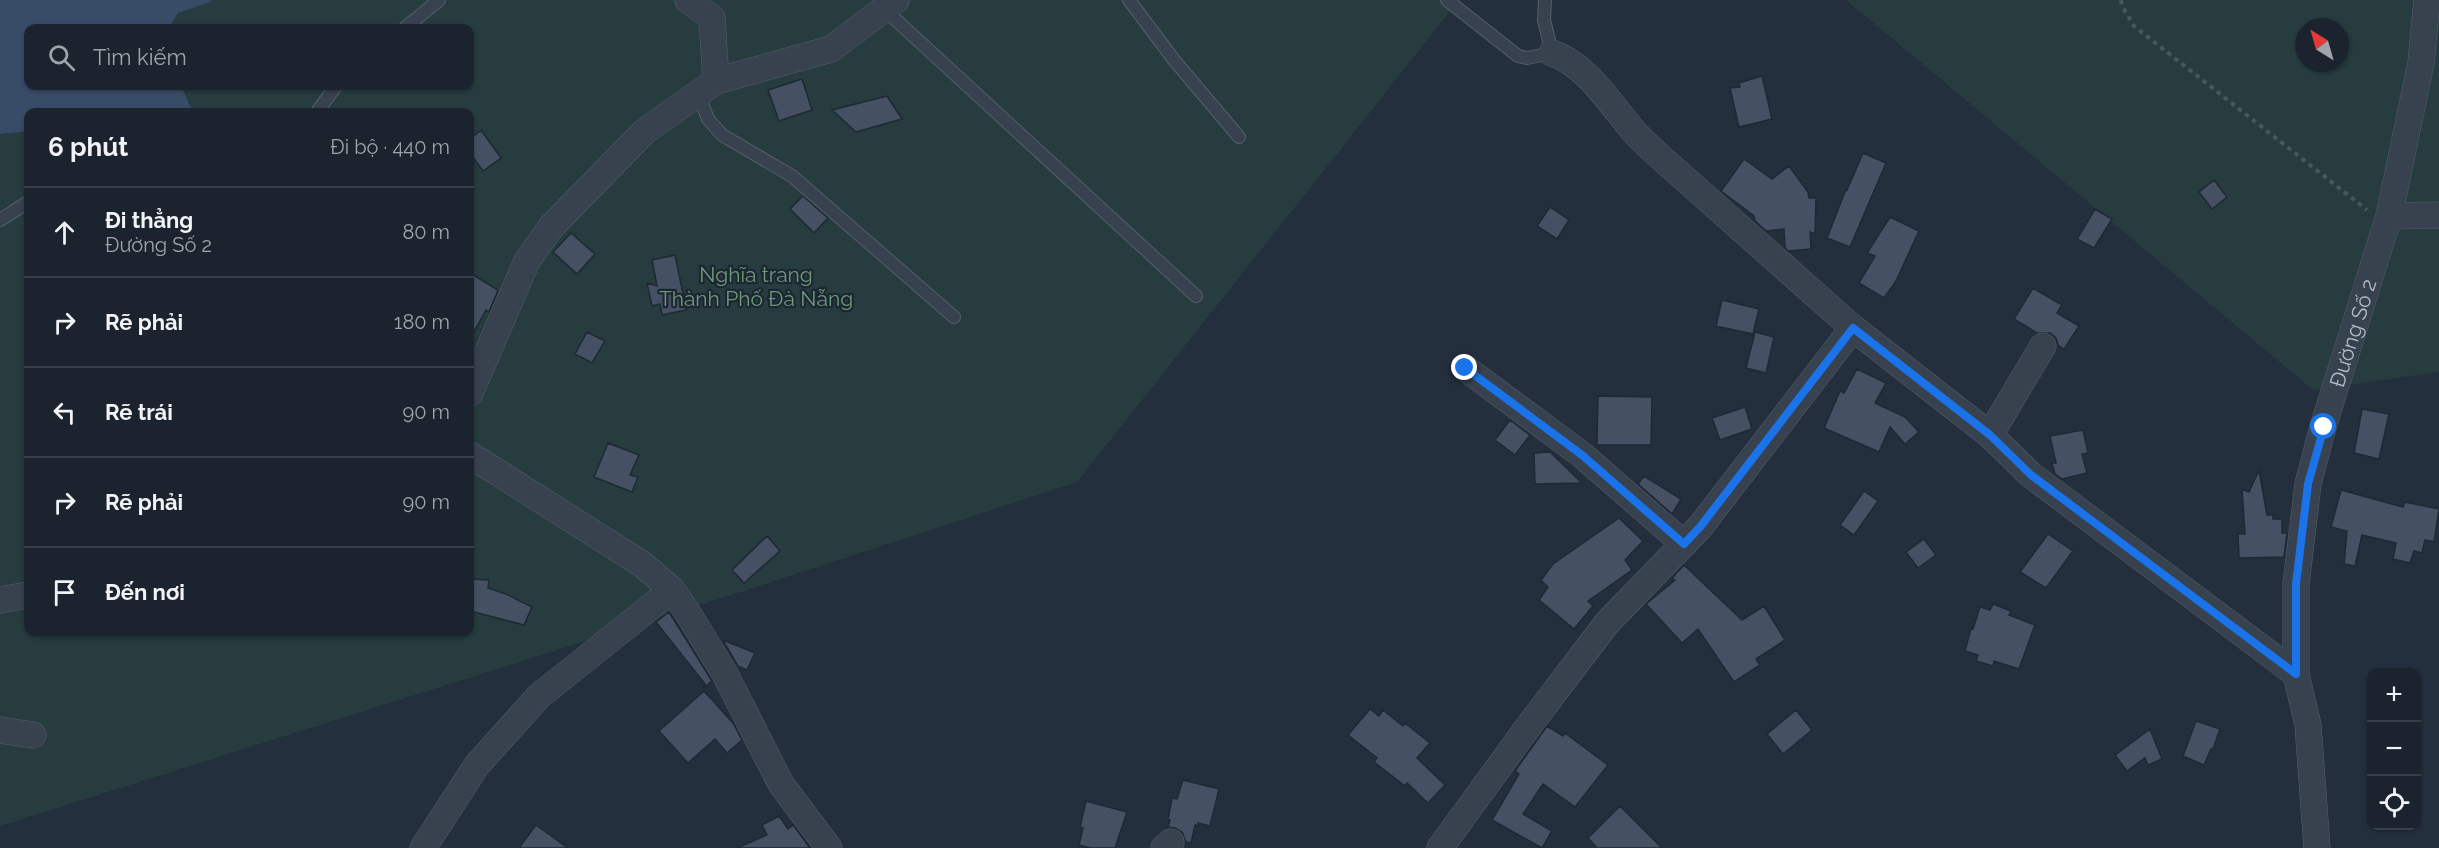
<!DOCTYPE html>
<html lang="vi">
<head>
<meta charset="utf-8">
<style>
	body { margin:0; font-family:Raleway,sans-serif; background:#282f3a; color:#f1f3f6 }
	.controls { position:absolute; right:18px; bottom:18px; display:grid; overflow:hidden; border-radius:12px; box-shadow:0 2px 4px #0004 }
	.controls button { width:54px; height:54px; display:grid; place-items:center; padding:0; border:0; border-bottom:2px solid #39404a; background:#1b232e; color:#f1f3f6; font:30px sans-serif }
	.compass { position:absolute; left:2295px; top:18px; width:54px; height:54px; border-radius:50%; background:#1b232e; box-shadow:0 2px 4px #0004; rotate:323deg }
	.stop { position:absolute; width:18px; height:18px; margin:-14px; border:4px solid #1a73e8; border-radius:50%; background:#fff }
	.stop.end { background:#1a73e8; border-color:#fff; box-shadow:0 2px 6px #0008 }
	.list { margin:0; padding:0; list-style:none }
	h2 { display:flex; justify-content:space-between; align-items:center; height:78px; margin:0; padding:0 24px; font-size:26px }
	h2 small { font-size:20px; font-weight:400; color:#a0a4aa }
	.list li { display:grid; grid-template-columns:39px 1fr auto; gap:18px; align-items:center; box-sizing:border-box; height:90px; padding:0 24px; border-top:2px solid #39404a }
	.list b { display:block; font-size:22px; white-space:nowrap }
	.list p { margin:0; font-size:20px; white-space:nowrap; color:#a0a4aa }
	.list em { font-size:20px; font-style:normal; color:#a0a4aa }
	.icon { flex:none; width:33px; height:33px; fill:none; stroke:currentColor; stroke-width:2; stroke-linecap:round; stroke-linejoin:round }
	.map { position:relative; flex:none; width:2439px; height:848px; overflow:hidden }
	.search { position:absolute; background:#1b232e; box-shadow:0 2px 4px #0004; left:24px; top:24px; width:450px; height:66px; display:flex; align-items:center; gap:15px; box-sizing:border-box; padding:0 21px; border-radius:12px; color:#a0a4aa; font-size:22px }
	.panel { position:absolute; background:#1b232e; box-shadow:0 2px 4px #0004; left:24px; top:108px; width:450px; height:528px; border-radius:12px }
	.map>svg:first-child { display:block }
</style>
</head>
<body>
<div class="map">
<svg width="2439" height="848" viewBox="0 0 2439 848">
	<rect width="100%" height="100%" fill="#242f3e"/>
	<path fill="#263c3f" fill-rule="evenodd" d="M0 0H1459L1077 482 747 590 0 826ZM28 28H470V86H28ZM28 112H470V632H28Z
		M1846 0H2439V372L2313 390ZM2304 27H2340V63H2304Z"/>
	<path fill="#394c67" d="M0 0H211L210 2 178 13 168 28H28V86H181L193 112H28V131L0 134Z"/>
	<path fill="#455162" stroke="#1f2835" stroke-width="1.5" d="M1762 76 1772 119 1739 127 1730 88 1740 87 1739 83Z
		M802 79 812 110 779 121 768 90Z
		M887 96 902 119 856 132 832 110Z
		M481 130 501 158 483 171 470 153V139Z
		M1863 153 1886 163 1850 247 1827 238 1846 189 1847 190Z
		M1744 159 1772 179 1789 166 1808 192 1809 198H1816L1815 234 1810 232 1811 249 1788 251 1785 248 1784 229 1766 231 1755 221 1754 216 1721 191Z
		M2214 180 2227 197 2212 209 2199 192Z
		M803 196 828 218 814 233 790 209Z
		M1550 207 1569 220 1557 239 1537 226Z
		M2095 209 2112 219 2094 248 2077 239Z
		M1890 217 1919 231 1896 281 1884 298 1859 283 1875 256 1867 253Z
		M571 233 595 254 577 274 553 252Z
		M675 255 683 294 694 298 684 300 686 310 662 315 660 304 652 306 647 283 657 286 652 260Z
		M470 273 498 290 489 312 486 310 470 339Z
		M2033 288 2062 305 2057 313 2079 326 2064 349 2058 345 2056 338 2050 333H2037L2014 319Z
		M1722 300 1759 309 1753 334 1716 326Z
		M587 332 605 341 592 363 575 354Z
		M1755 332 1774 337 1766 373 1746 368Z
		M1857 369 1886 383 1875 403 1905 417 1919 432 1905 444 1890 427 1879 452 1824 428 1840 391 1844 393Z
		M1598 396 1652 397 1651 445H1597Z
		M1745 407 1752 429 1720 440 1712 418Z
		M2362 409 2389 414 2379 459 2354 453Z
		M1510 420 1530 435 1515 455 1495 440Z
		M2083 430 2088 453 2082 454 2087 473 2062 479 2055 474 2052 463H2056L2050 436Z
		M608 443 639 455 630 475 638 477 632 492 594 477Z
		M1550 452 1582 483 1535 484 1534 453Z
		M2259 470 2267 515H2273V519H2282V533H2287L2284 557 2239 558 2238 534H2245L2242 489 2249 492Z
		M1644 476 1681 499 1672 514 1638 484Z
		M2341 490 2403 507 2405 502 2439 509 2434 542 2425 540 2422 553 2414 551 2410 563 2393 559 2396 543 2362 535 2355 566 2344 564 2347 531 2331 527Z
		M1864 491 1878 501 1854 535 1840 525Z
		M1619 518 1643 541 1625 560 1632 570 1588 601 1593 606 1574 629 1539 600 1548 587 1541 580 1553 564Z
		M2048 534 2073 551 2046 588 2020 572Z
		M767 536 780 551 744 583 732 570Z
		M1924 539 1936 555 1918 568 1906 552Z
		M1684 565 1742 620 1764 606 1785 640 1756 659 1760 665 1734 682 1698 629 1682 643 1646 604 1675 580 1672 578Z
		M470 579 489 580 488 588 506 594 532 607 524 625 470 611Z
		M1993 604 2011 611 2009 615 2035 625 2019 669 1994 661 1993 666 1976 661 1978 655 1965 651 1971 628 1973 629 1980 607 1990 610Z
		M669 612 712 681 703 688 705 684 656 622Z
		M723 640 755 653 747 670 738 666Z
		M704 691 733 723 742 740 727 753 715 739 688 763 659 731Z
		M1370 709 1379 716 1383 710 1403 726 1405 723 1430 743 1417 758 1445 785 1428 803 1407 783 1405 786 1374 762 1377 758 1348 735Z
		M1796 710 1812 730 1783 754 1767 734Z
		M2196 721 2220 729 2213 749H2211L2204 765 2183 756Z
		M1547 726 1563 736 1565 733 1608 765 1575 807 1543 784 1523 814 1552 831 1542 848 1492 820 1519 774 1515 771Z
		M2150 729 2162 759 2148 765 2145 758 2127 771 2115 755Z
		M1183 780 1219 789 1210 826 1198 823V826L1195 825 1191 843 1186 842 1182 832 1175 828 1168 827 1170 820 1168 819 1172 798 1177 799Z
		M1086 801 1127 812 1115 848H1090L1079 845 1083 828 1080 827Z
		M1620 806 1662 848H1597L1588 838Z
		M779 816 788 829 793 825 810 848H737L767 835 762 825Z
		M536 825 568 848H519Z"/>
	<g fill="none" stroke-linecap="round" stroke-linejoin="round">
		<g stroke="#565f6c" stroke-width="14">
			<path id="service" d="M1129 0 1174 60 1239 137
				M1447 0 1518 56 1527 58 1552 53 1544 20 1545 0
				M884 9 1196 296
				M405 28 439 0
				M698 93 708 119 722 135 792 176 954 317
				M317 112 336 86
				M0 220 28 202"/>
		</g>
		<g stroke="#565f6c" stroke-width="27">
			<g id="minor">
				<path d="M688 0 712 18 716 81"/>
				<path d="M1552 53C1588 65 1612 107 1636 134 1646 144 1657 154 1667 163L1853 328 1990 435 2031 475 2296 674"/>
				<path d="M2389 216 2439 215"/>
				<path d="M1465 368 1582 455 1684 544"/>
				<path d="M470 393 527 261 551 227 645 131 716 81 831 49 896 0"/>
				<path d="M1990 435 2043 346"/>
				<path d="M470 455 642 564 672 590 686 610 725 674 781 784 829 848"/>
				<path d="M0 600 28 595"/>
				<path d="M0 730 33 735"/>
				<path d="M423 848 477 765 539 696 672 590"/>
				<path d="M1164 848 1171 842"/>
				<path d="M1440 848 1531 723 1607 623 1700 527 1853 328"/>
				<path id="s1" d="M2317 848 2308 725 2296 674V584L2308 484 2323 427 2389 216 2421 63 2427 0"/>
			</g>
		</g>
		<path stroke="#44595c" stroke-width="4" stroke-dasharray="4.5 4.5" stroke-linecap="butt" d="M2121 0 2122 6 2134 26 2367 210"/>
		<use href="#service" stroke="#38414e" stroke-width="12"/>
		<use href="#minor" stroke="#38414e" stroke-width="26"/>
	</g>
	<g fill="none" stroke-linecap="round" stroke-linejoin="round">
		<path stroke="#1a73e8" stroke-width="8" d="M1465 368 1582 455 1684 544 1700 527 1853 328 1990 435 2031 475 2296 674V584L2308 484 2324 427"/>
	</g>
	<g text-anchor="middle" dominant-baseline="central" stroke-width="4.5" stroke-linejoin="round" paint-order="stroke">
		<g font-size="21" fill="#6b9a76" stroke="#1d2633">
			<text x="756" y="274">Nghĩa trang<tspan x="756" dy="24">Thành Phố Đà Nẵng</tspan></text>
		</g>
		<g font-size="21" fill="#b4bcc9" stroke="#1d2633">
			<text stroke="none"><textPath href="#s1" startOffset="524">Đường Số 2</textPath></text>
		</g>
	</g>
</svg>
<div class="controls">
<button>+</button>
<button>−</button>
<button><svg class="icon" aria-label="locate" viewBox="0 0 24 24"><circle cx="12" cy="12" r="6"/><path d="M12 2v4M12 18v4M2 12h4M18 12h4"/></svg></button>
</div>
<svg class="compass" viewBox="-18 -18 36 36"><path d="M0-13l5 13h-10z" fill="#e53935"/><path d="M0 13l5-13h-10z" fill="#a0a4aa"/></svg>
<div class="stop" style="left:2324px;top:427px"></div>
<div class="stop end" style="left:1465px;top:368px"></div>
<div class="search"><svg class="icon" aria-label="search" viewBox="0 0 24 24"><circle cx="10" cy="10" r="6"/><path d="M15 15l6 6"/></svg>Tìm kiếm</div>
<section class="panel">
<h2>6 phút<small>Đi bộ · 440 m</small></h2>
<ul class="list">
<li><svg class="icon" aria-label="ahead" viewBox="0 0 24 24"><path d="M12 20V5M6 11l6-6 6 6"/></svg><div><b>Đi thẳng</b><p>Đường Số 2</p></div><em>80 m</em></li>
<li><svg class="icon" aria-label="right" viewBox="0 0 24 24"><path d="M7 20v-9h11M14 6l5 5-5 5"/></svg><div><b>Rẽ phải</b></div><em>180 m</em></li>
<li><svg class="icon" aria-label="left" viewBox="0 0 24 24"><path d="M17 20v-9H6M10 6l-5 5 5 5"/></svg><div><b>Rẽ trái</b></div><em>90 m</em></li>
<li><svg class="icon" aria-label="right" viewBox="0 0 24 24"><path d="M7 20v-9h11M14 6l5 5-5 5"/></svg><div><b>Rẽ phải</b></div><em>90 m</em></li>
<li><svg class="icon" aria-label="arrive" viewBox="0 0 24 24"><path d="M6 21V4h12l-3 4 3 4H6"/></svg><div><b>Đến nơi</b></div></li>
</ul>
</section>
</div>
</body>
</html>
